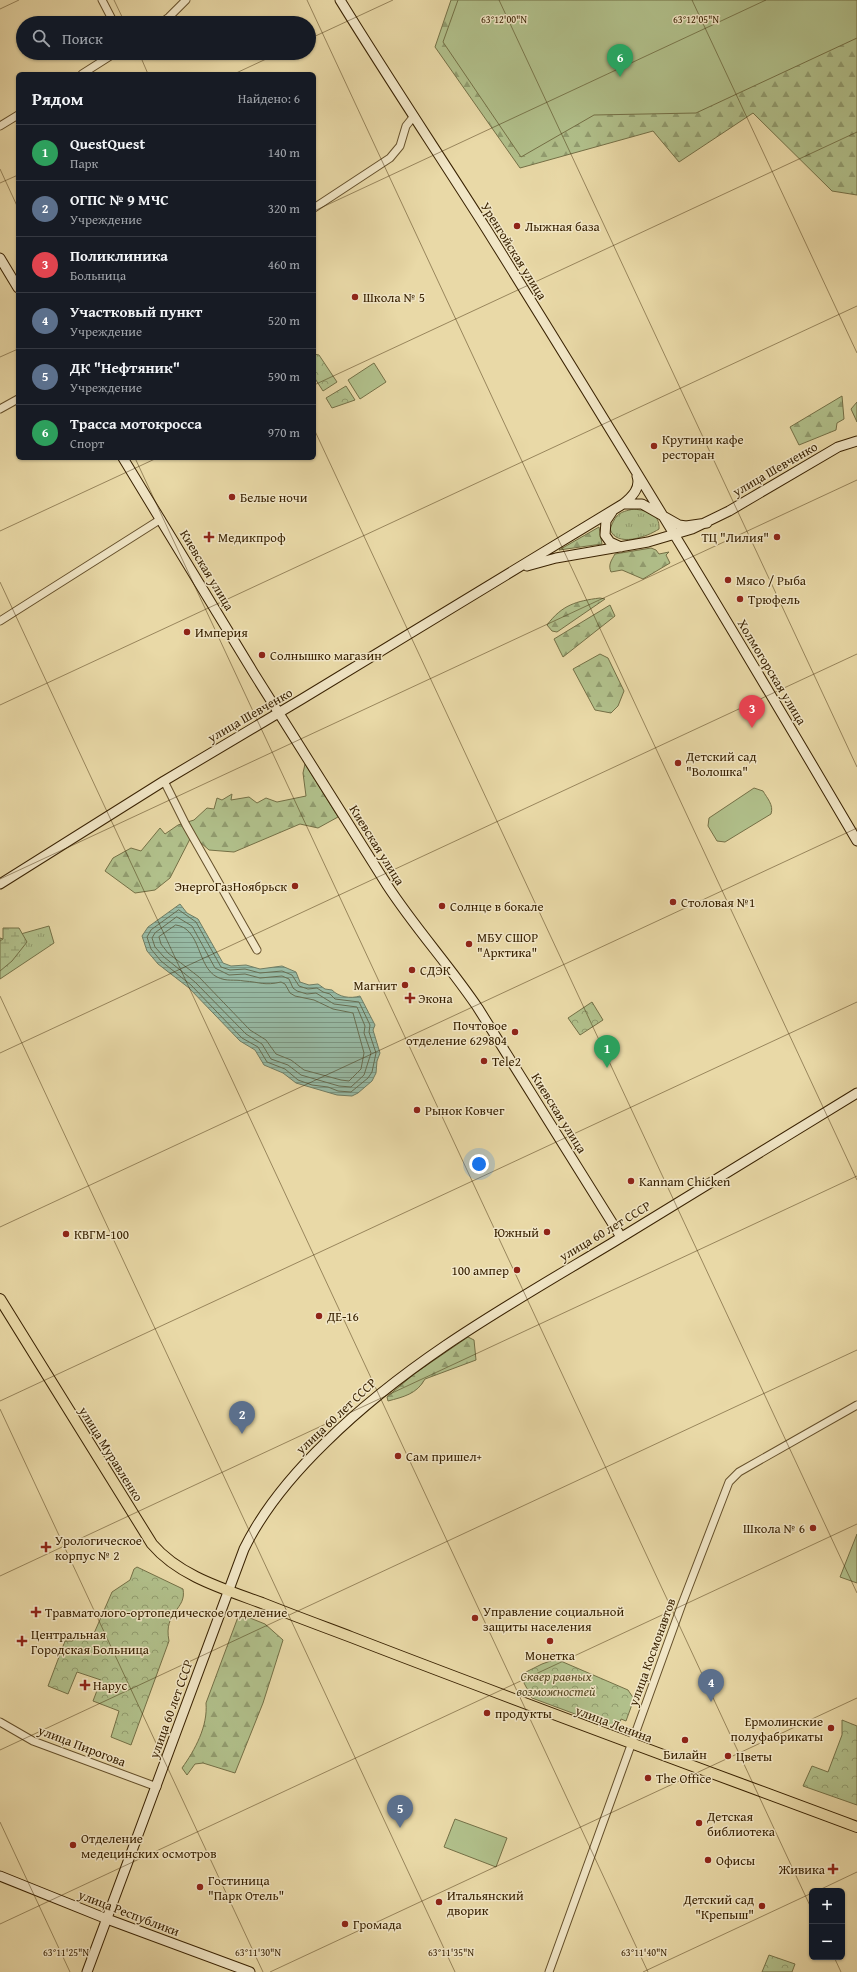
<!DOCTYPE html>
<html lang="ru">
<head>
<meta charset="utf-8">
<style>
	body { margin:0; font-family:"Gentium Book Plus",serif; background:#20242c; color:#f1f3f6 }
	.controls { position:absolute; right:12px; bottom:12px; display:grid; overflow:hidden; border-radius:6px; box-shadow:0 1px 3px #0004 }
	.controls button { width:36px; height:36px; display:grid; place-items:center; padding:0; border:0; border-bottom:1px solid #363941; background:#171b24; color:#f1f3f6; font:20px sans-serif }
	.you { position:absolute; left:479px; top:1164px; width:14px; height:14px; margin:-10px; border:3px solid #fff; border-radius:50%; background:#1a73e8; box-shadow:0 0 0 6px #1a73e833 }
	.badge { display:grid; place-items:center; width:26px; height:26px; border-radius:50%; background:#2563eb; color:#fff; font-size:13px; font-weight:700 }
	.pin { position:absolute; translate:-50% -33px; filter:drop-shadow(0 1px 2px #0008) }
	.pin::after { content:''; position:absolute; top:21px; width:14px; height:12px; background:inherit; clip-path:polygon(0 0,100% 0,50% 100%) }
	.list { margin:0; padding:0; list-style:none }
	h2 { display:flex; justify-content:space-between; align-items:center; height:52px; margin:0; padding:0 16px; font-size:17px }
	h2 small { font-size:13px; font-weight:400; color:#9ea1a6 }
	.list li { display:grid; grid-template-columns:26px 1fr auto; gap:12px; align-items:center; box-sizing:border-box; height:56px; padding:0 16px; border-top:1px solid #363941 }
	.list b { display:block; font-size:15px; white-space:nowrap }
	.list p { margin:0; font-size:13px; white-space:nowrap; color:#9ea1a6 }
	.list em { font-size:13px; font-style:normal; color:#9ea1a6 }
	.icon { flex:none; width:22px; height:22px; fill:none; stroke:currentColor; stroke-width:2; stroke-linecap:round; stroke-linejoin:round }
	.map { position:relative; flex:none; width:857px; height:1972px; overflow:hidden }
	.search { position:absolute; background:#171b24; box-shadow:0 1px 3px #0004; left:16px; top:16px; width:300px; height:44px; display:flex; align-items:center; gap:10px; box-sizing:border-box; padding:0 14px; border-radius:22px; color:#9ea1a6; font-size:15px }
	.panel { position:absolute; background:#171b24; box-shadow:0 1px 3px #0004; left:16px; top:72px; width:300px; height:388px; border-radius:6px }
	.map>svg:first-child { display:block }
</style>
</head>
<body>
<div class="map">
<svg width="857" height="1972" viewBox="0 0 857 1972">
	<defs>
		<pattern id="grass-tufts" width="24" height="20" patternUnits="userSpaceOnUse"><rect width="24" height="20" fill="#b1c08b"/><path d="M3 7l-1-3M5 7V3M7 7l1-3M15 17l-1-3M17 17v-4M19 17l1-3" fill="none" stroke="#919c6f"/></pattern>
		<pattern id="forest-firs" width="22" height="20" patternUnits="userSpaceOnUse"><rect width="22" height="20" fill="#b1c08b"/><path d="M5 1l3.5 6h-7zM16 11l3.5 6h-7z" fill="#919c6f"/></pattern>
		<pattern id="wetland-marsh" width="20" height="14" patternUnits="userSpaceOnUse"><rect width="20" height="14" fill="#b1c08b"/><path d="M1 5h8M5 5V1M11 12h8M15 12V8" fill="none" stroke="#919c6f"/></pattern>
		<pattern id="park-crowns" width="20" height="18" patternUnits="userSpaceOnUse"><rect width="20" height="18" fill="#b1c08b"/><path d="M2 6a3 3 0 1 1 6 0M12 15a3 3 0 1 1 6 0" fill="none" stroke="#919c6f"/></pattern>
		<pattern id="water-rules" width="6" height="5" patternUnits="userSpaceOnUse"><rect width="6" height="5" fill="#97baa5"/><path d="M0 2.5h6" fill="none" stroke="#7c9784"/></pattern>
	</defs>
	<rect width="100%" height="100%" fill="#e9d9a7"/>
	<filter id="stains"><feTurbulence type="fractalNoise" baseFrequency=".005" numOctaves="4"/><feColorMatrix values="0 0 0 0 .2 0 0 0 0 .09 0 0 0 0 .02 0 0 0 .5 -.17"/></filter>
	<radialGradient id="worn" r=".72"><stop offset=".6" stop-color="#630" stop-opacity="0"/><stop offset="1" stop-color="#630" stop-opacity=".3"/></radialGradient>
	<path fill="url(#grass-tufts)" stroke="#747046" d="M634 509C647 511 660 513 659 529 647 537 616 548 610 529 616 514 619 512 634 509Z
		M49 926 54 943 0 979V938L3 939Z"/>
	<path fill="url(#forest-firs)" stroke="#747046" d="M451 0H857V195L832 191 753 113 679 162 653 131 520 168 435 47Z
		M842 396 844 419 837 423 836 430 799 445 790 427Z
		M857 402V422L851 409Z
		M599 527 602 544 559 550Z
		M651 548 656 550 659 554 669 552 666 555 670 563 643 579 622 570 611 572C608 565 611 561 615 554Z
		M600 598 605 599 557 632 552 631 547 625C562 605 576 601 600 598Z
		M610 605 615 616 563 657 554 639Z
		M600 654 608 658 624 691 618 706 611 713 595 710 573 669Z
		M305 764 338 817 318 828 300 824 234 852 209 850 192 835 170 878 155 890 135 893 105 871 113 858 131 848 141 851 160 828 165 834 178 825 194 820 207 808 214 809 217 798 222 800 232 794 231 800 249 797 257 803 266 798 277 802 306 796 303 773Z
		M468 1337 474 1340 476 1360 425 1379C417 1394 403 1397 388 1401L387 1397 414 1374Z
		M245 1616 265 1624 283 1640 263 1703 235 1773 203 1763 195 1764 187 1775 182 1768C195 1750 208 1726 206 1703L238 1617Z"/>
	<path fill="url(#wetland-marsh)" stroke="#747046" d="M3 928H19L27 942 12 961 0 971V941L3 939Z"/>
	<path fill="url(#park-crowns)" stroke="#747046" d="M314 354 319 355 337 382 323 391 314 377Z
		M346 386 355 400 332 408 326 398Z
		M592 1002 603 1020 580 1035 568 1018Z
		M137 1567 183 1589C187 1610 163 1611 169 1641L131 1745 111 1737 119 1711 93 1701 101 1680 77 1672 68 1694 48 1686 65 1641H72L79 1637 92 1638 112 1592 130 1580 134 1569Z
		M556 1659 628 1690 634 1699 626 1721 621 1719 618 1730 532 1698 524 1683 526 1672 542 1664Z
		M842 1720 857 1726V1805L803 1786 812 1766 828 1772 842 1735Z
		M769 1955 795 1964 792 1972H762Z"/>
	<path fill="#b1c08b" stroke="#747046" d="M458 0H857V38L696 113 594 115 521 157 443 42Z
		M374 363 386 382 360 399 348 380Z
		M754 788 763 791C767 798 774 805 771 814L725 842 717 841 708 826 709 818Z
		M857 1534V1583L840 1577Z
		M455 1819 507 1838 496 1867 444 1847Z"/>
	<path fill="url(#water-rules)" stroke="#717d63" d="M180 904 187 913 198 919 223 963 231 966 246 965 260 969 282 966 296 972 300 982 309 985 318 984 325 989 332 990C339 997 350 999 360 996L375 1025 373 1030 380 1053 377 1061 376 1073 372 1081 358 1093 352 1096 337 1095 296 1083 283 1073 264 1065 255 1050 240 1041 189 988 158 964 147 951 142 936 148 927Z"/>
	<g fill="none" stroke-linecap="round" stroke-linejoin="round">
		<path stroke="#686e52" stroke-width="1" d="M179 910 196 922 221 967 230 970 245 969 260 973 282 971 292 975 299 986 308 989 317 988 323 992 330 994 335 999 359 1002 370 1025 369 1032 376 1053 372 1072 368 1078 351 1092 338 1091 328 1087 312 1085 298 1080 285 1069 267 1062 258 1047 242 1038 191 985 161 961 151 949 147 937 151 930Z
			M177 917 192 926 215 968 229 975 245 974 260 978 282 976 289 979 293 988 297 991 307 994 316 993 334 1004 357 1007 365 1026 364 1033 371 1053 364 1075 351 1087 339 1086 301 1075 288 1065 271 1059 262 1044 246 1034 195 982 164 957 155 947 152 938 155 933Z
			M176 925C201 928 197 967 217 977 227 982 234 979 244 981 260 982 264 986 281 982L285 984 290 993 295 996 314 1000 333 1009 353 1013 364 1053 361 1069 349 1081 341 1080 304 1070 291 1060 276 1054 266 1040 250 1030 199 977 168 953 161 944 159 937Z"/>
		<g stroke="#644f2a" stroke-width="9">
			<path id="street" d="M102 0 114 23
				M161 23 169 17 186 0
				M82 74 115 53
				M0 126 18 115
				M314 208 390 158 400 146 406 126 414 116
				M0 409 18 399
				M0 621 161 519
				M164 781 186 825 257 950
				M0 1722 33 1741 157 1787
				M549 1972 682 1604 729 1482 739 1472 857 1405"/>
		</g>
		<g stroke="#382100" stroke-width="11">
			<path id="secondary" d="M340 0C388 78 438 153 487 230 613 432 737 636 857 841
				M0 258 18 288
				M123 458 253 672 387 885C415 928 449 965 478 1008L621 1237
				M623 504C632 497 641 488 637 476
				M612 512 606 521 605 535 610 542 621 547
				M527 566 556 558 648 542 692 529 729 511 838 447 857 441
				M0 884 164 781 302 699 623 504H642L679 525 686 526 707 523
				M0 1876 107 1919 250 1972
				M87 1972 244 1549C264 1508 294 1473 326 1442 410 1359 512 1303 612 1243 694 1193 776 1143 857 1093"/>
		</g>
		<g stroke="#382100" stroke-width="12">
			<path id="primary" d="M0 1299 152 1544C179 1576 224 1589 262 1603 292 1615 322 1626 351 1637 519 1702 688 1764 857 1827"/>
		</g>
		<use href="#street" stroke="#f1e6c6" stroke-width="7"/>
		<use href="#secondary" stroke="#f1e6c6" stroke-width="9"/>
		<use href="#primary" stroke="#e9d9a7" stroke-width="10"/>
	</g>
	<path fill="none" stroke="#382100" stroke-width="1" stroke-opacity="0.45" d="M114 0 125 23M307 0 857 1180M499 0 857 767M692 0 857 353M0 9 19 0M309 39 393 0M139 53 148 74M234 74 279 53M0 169 18 208M0 183 18 175M314 211 766 0M0 357 18 349M314 385 857 132M314 429 857 1593M135 458 812 1910M0 531 157 458M0 582 648 1972M0 705 857 306M0 879 857 480M0 996 455 1972M0 1053 857 654M0 1227 857 828M0 1401 857 1002M0 1409 263 1972M0 1576 857 1176M0 1750 857 1350M0 1822 70 1972M817 1891 857 1872M0 1924 857 1524M834 1957 841 1972M270 1972 857 1698M643 1972 812 1893"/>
	<g fill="#8f2418" stroke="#f1e6c6" stroke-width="1.5">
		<circle cx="517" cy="226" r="4"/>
		<circle cx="355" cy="297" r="4"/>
		<circle cx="654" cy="446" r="4"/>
		<circle cx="232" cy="497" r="4"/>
		<path d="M207 531h4v4h4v4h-4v4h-4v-4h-4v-4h4z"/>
		<circle cx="777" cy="537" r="4"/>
		<circle cx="728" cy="580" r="4"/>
		<circle cx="740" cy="599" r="4"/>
		<circle cx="187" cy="632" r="4"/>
		<circle cx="262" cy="655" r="4"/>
		<circle cx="678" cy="763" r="4"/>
		<circle cx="295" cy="886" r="4"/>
		<circle cx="673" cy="902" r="4"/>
		<circle cx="442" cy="906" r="4"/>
		<circle cx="469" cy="944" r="4"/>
		<circle cx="412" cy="970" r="4"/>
		<circle cx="405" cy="985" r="4"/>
		<path d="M408 992h4v4h4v4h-4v4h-4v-4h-4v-4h4z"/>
		<circle cx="515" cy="1032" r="4"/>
		<circle cx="484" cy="1061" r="4"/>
		<circle cx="417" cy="1110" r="4"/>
		<circle cx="631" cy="1181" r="4"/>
		<circle cx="547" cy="1232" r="4"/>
		<circle cx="66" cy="1234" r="4"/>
		<circle cx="517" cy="1270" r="4"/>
		<circle cx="319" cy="1316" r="4"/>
		<circle cx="398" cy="1456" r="4"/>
		<circle cx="813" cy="1528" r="4"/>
		<path d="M44 1541h4v4h4v4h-4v4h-4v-4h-4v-4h4z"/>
		<path d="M34 1606h4v4h4v4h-4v4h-4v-4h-4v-4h4z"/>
		<circle cx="475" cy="1618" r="4"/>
		<path d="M20 1635h4v4h4v4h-4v4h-4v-4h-4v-4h4z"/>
		<circle cx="550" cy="1641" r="4"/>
		<path d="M83 1679h4v4h4v4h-4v4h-4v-4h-4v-4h4z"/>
		<circle cx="487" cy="1713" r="4"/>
		<circle cx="831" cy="1728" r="4"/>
		<circle cx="685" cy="1740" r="4"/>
		<circle cx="728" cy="1756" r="4"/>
		<circle cx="648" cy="1778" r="4"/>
		<circle cx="699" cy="1823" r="4"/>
		<circle cx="73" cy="1845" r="4"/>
		<circle cx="708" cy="1860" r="4"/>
		<path d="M831 1863h4v4h4v4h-4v4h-4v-4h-4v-4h4z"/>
		<circle cx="200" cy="1887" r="4"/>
		<circle cx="439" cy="1902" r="4"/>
		<circle cx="762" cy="1906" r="4"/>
		<circle cx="345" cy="1924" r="4"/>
	</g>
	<g text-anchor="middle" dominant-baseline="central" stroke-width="3" stroke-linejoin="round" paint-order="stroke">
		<g font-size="13" fill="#382100" stroke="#f1e6c6" text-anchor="start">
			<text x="525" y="226">Лыжная база</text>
			<text x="363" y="297">Школа № 5</text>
			<text x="662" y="439">Крутини кафе<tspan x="662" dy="15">ресторан</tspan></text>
			<text x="240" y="497">Белые ночи</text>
			<text x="218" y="537">Медикпроф</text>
			<text x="769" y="537" text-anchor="end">ТЦ "Лилия"</text>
			<text x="736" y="580">Мясо / Рыба</text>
			<text x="748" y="599">Трюфель</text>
			<text x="195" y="632">Империя</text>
			<text x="270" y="655">Солнышко магазин</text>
			<text x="686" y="756">Детский сад<tspan x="686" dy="15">"Волошка"</tspan></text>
			<text x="287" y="886" text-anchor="end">ЭнергоГазНоябрьск</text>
			<text x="681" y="902">Столовая №1</text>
			<text x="450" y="906">Солнце в бокале</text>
			<text x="477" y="937">МБУ СШОР<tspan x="477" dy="15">"Арктика"</tspan></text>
			<text x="420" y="970">СДЭК</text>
			<text x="397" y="985" text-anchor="end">Магнит</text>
			<text x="418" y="998">Экона</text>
			<text x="507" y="1025" text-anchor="end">Почтовое<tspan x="507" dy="15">отделение 629804</tspan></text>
			<text x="492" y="1061">Tele2</text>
			<text x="425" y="1110">Рынок Ковчег</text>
			<text x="639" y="1181">Kannam Chicken</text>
			<text x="539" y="1232" text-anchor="end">Южный</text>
			<text x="74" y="1234">КВГМ-100</text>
			<text x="509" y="1270" text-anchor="end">100 ампер</text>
			<text x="327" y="1316">ДЕ-16</text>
			<text x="406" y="1456">Сам пришел+</text>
			<text x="805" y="1528" text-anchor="end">Школа № 6</text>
			<text x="55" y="1540">Урологическое<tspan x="55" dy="15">корпус № 2</tspan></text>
			<text x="483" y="1611">Управление социальной<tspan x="483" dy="15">защиты населения</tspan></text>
			<text x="45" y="1612">Травматолого-ортопедическое отделение</text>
			<text x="31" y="1634">Центральная<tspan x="31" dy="15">Городская Больница</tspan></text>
			<text x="550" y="1655" text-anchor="middle">Монетка</text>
			<text x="93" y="1685">Нарус</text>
			<text x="495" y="1713">продукты</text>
			<text x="823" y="1721" text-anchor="end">Ермолинские<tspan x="823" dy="15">полуфабрикаты</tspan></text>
			<text x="685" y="1754" text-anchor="middle">Билайн</text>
			<text x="736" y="1756">Цветы</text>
			<text x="656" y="1778">The Office</text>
			<text x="707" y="1816">Детская<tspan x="707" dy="15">библиотека</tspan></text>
			<text x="81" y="1838">Отделение<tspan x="81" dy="15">медецинских осмотров</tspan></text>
			<text x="716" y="1860">Офисы</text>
			<text x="825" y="1869" text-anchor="end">Живика</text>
			<text x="208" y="1880">Гостиница<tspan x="208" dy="15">"Парк Отель"</tspan></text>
			<text x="447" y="1895">Итальянский<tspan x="447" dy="15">дворик</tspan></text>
			<text x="754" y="1899" text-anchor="end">Детский сад<tspan x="754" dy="15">"Крепыш"</tspan></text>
			<text x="353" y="1924">Громада</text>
		</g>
		<g font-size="13" fill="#382100" stroke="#f1e6c6">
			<text transform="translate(514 251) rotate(58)">Уренгойская улица</text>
			<text transform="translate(775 469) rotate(-30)">улица Шевченко</text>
			<text transform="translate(207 570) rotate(59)">Киевская улица</text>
			<text transform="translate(772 672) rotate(59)">Холмогорская улица</text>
			<text transform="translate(250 715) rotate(-30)">улица Шевченко</text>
			<text transform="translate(377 845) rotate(58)">Киевская улица</text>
			<text transform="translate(559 1113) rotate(58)">Киевская улица</text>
			<text transform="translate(605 1231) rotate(-31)">улица 60 лет СССР</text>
			<text transform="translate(336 1416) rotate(-43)">улица 60 лет СССР</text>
			<text transform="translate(111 1454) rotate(58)">улица Муравленко</text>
			<text transform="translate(652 1652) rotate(-70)">улица Космонавтов</text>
			<text transform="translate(171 1709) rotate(-70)">улица 60 лет СССР</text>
			<text transform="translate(614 1724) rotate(21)">улица Ленина</text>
			<text transform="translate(82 1746) rotate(21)">улица Пирогова</text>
			<text transform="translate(129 1913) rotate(21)">улица Республики</text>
		</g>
		<g font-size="13" font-style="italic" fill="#564923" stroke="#f1e6c6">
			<text x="556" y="1676">Сквер равных<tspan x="556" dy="15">возможностей</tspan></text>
		</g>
	</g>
	<g font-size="10" text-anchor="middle" fill="#382100" stroke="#f1e6c6" stroke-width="3" stroke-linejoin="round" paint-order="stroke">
		<text x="504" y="23">63°12'00"N</text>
		<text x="696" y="23">63°12'05"N</text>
		<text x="66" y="1956">63°11'25"N</text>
		<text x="258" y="1956">63°11'30"N</text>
		<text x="451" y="1956">63°11'35"N</text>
		<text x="644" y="1956">63°11'40"N</text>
	</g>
	<rect width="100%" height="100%" filter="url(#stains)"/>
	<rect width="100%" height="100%" fill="url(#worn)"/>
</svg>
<div class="controls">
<button>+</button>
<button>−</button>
</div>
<div class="you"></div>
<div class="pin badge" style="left:607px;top:1068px;background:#2e9e5b">1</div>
<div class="pin badge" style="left:242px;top:1434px;background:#5c6f8a">2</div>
<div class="pin badge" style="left:752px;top:728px;background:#e0444e">3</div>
<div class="pin badge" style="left:711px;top:1702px;background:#5c6f8a">4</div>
<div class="pin badge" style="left:400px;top:1828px;background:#5c6f8a">5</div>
<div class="pin badge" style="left:620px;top:77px;background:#2e9e5b">6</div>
<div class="search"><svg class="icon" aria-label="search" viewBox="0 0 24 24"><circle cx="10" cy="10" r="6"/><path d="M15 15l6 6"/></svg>Поиск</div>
<section class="panel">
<h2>Рядом<small>Найдено: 6</small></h2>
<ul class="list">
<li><span class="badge" style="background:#2e9e5b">1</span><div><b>QuestQuest</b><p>Парк</p></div><em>140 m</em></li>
<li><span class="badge" style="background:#5c6f8a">2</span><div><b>ОГПС № 9 МЧС</b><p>Учреждение</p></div><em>320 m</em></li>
<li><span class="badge" style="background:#e0444e">3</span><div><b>Поликлиника</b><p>Больница</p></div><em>460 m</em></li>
<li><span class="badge" style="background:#5c6f8a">4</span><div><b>Участковый пункт</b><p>Учреждение</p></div><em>520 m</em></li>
<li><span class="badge" style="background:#5c6f8a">5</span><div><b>ДК &quot;Нефтяник&quot;</b><p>Учреждение</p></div><em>590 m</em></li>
<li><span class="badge" style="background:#2e9e5b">6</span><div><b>Трасса мотокросса</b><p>Спорт</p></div><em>970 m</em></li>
</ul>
</section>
</div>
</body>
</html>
